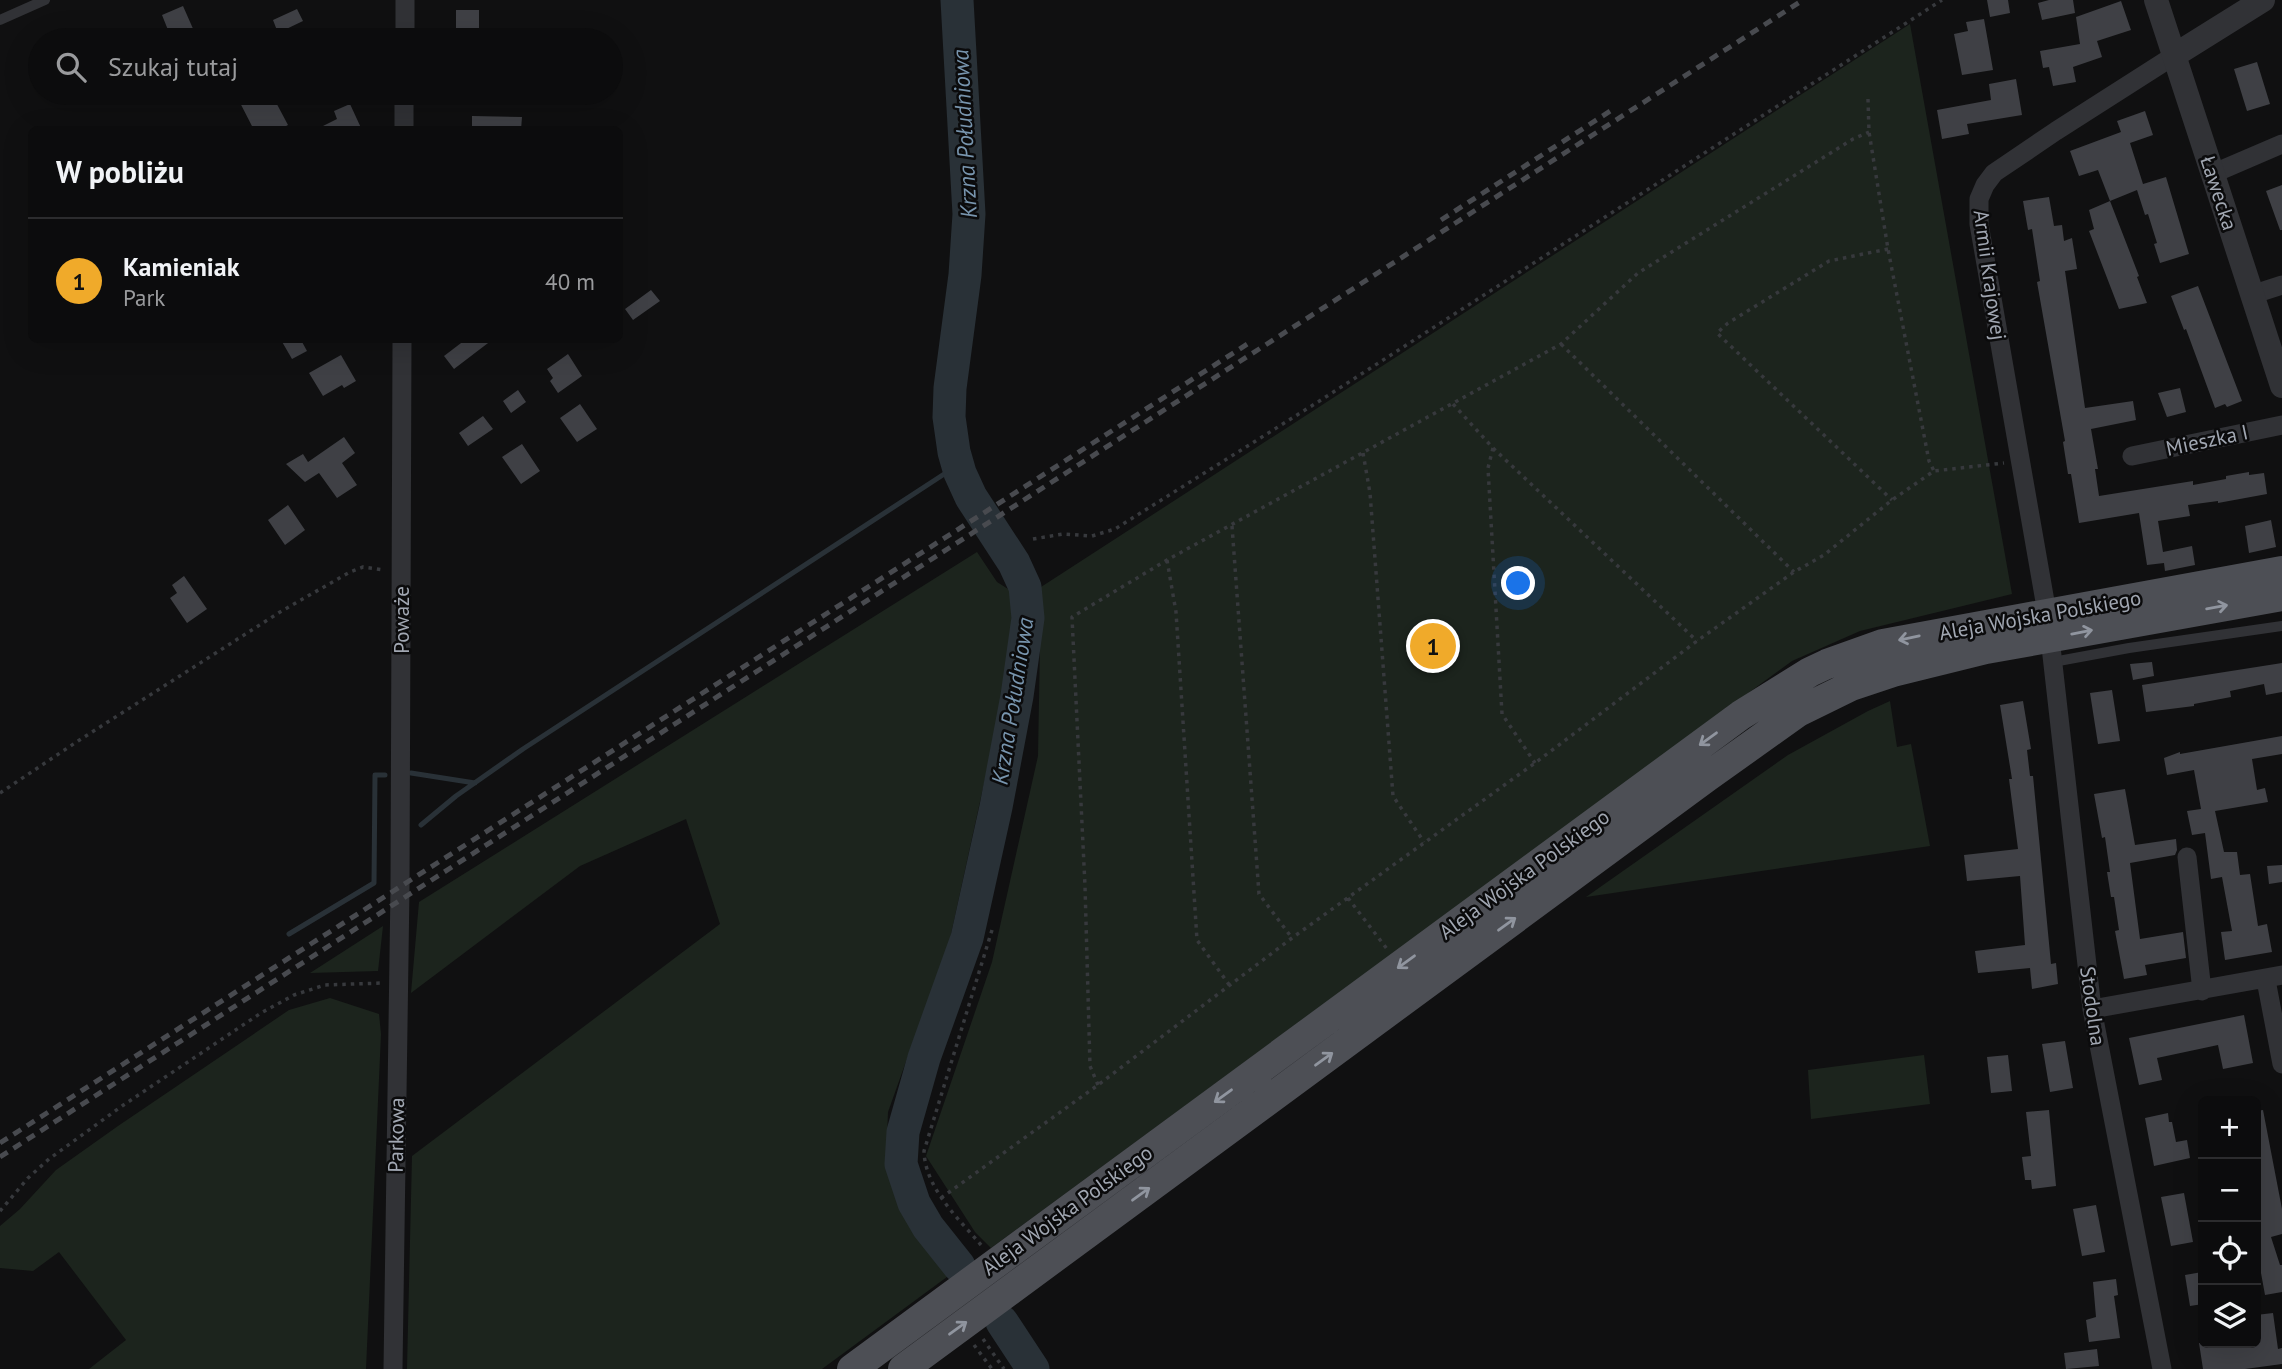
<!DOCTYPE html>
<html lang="pl">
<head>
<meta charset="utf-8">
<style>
	body { margin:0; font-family:"PT Sans",sans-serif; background:#1a1a1b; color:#f1f3f6 }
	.controls { position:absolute; right:21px; bottom:21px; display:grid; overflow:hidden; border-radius:10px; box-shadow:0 7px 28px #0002 }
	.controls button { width:63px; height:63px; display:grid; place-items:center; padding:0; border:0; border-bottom:2px solid #2c2c2e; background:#0c0c0d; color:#f1f3f6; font:35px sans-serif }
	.you { position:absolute; left:1519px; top:584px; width:24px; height:24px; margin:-18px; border:5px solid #fff; border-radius:50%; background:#1a73e8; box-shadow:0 0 0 10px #1a73e833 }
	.badge { display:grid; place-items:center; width:46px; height:46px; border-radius:50%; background:#f0aa2a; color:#111; font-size:23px; font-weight:700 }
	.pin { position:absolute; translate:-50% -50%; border:4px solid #fff; box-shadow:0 2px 7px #0006 }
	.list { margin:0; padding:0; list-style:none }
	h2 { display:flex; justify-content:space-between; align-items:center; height:91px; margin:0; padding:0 28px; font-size:30px }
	h2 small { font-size:23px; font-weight:400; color:#9a9b9d }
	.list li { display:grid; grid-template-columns:46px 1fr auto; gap:21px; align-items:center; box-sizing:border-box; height:126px; padding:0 28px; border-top:2px solid #2c2c2e }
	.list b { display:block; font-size:26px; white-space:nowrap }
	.list p { margin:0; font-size:23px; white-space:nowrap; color:#9a9b9d }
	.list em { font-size:23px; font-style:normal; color:#9a9b9d }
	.icon { flex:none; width:38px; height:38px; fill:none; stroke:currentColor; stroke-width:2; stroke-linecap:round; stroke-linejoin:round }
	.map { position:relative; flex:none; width:2282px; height:1369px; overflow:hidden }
	.search { position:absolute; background:#0c0c0d; box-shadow:0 7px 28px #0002; left:28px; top:28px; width:595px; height:77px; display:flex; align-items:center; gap:18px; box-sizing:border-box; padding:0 24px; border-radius:38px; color:#9a9b9d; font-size:26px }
	.panel { position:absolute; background:#0c0c0d; box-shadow:0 7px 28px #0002; left:28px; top:126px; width:595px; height:217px; border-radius:10px }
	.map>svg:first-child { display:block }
</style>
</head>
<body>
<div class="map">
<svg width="2282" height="1369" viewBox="0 0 2282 1369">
	<rect width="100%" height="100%" fill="#101011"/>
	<path fill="#1c241d" d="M1910 24 2012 594 1860 631 1792 661 991 1248 975 1232 926 1156 992 962 1038 756 1041 587Z
		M977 552 997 582 1016 594 1013 651 944 966 914 1039 888 1112 886 1162 899 1203 951 1274 822 1369H407L412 1156 720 924 686 819 580 866 411 993 419 902Z
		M1890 701 1897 747 1911 744 1930 846 1586 897 1788 755 1868 711Z
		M383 926 378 971 310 973Z
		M330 998 379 1014 381 1034 366 1369H89L126 1340 59 1252 33 1271 0 1268V1226L20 1209 56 1170 118 1126 289 1010Z
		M1924 1055 1930 1104 1811 1119 1808 1070Z"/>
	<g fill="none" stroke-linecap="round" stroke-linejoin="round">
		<path stroke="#293137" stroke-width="5" d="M411 773 475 783
			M421 825 456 796 523 749 958 465
			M289 934 374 883 375 775H385"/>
		<path stroke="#293137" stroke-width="33" d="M957 0 969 214 965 275 950 388 949 417 954 452 960 473 971 497 1014 563 1025 587 1028 618 1017 696 996 807 967 938 924 1058 903 1132 901 1164 914 1203 928 1227 959 1266
			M1002 1322 1033 1369"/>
	</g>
	<path fill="#3f4045" d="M1987 0H2008L2010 13 1990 17Z
		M2049 0H2073L2075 13 2042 20 2038 3Z
		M2121 1 2131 30 2097 41 2102 57 2073 67 2076 82 2053 86 2049 67 2043 68 2040 51 2080 44 2076 17Z
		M183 6 198 40H172L162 15Z
		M297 9 303 21 278 33 273 20Z
		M456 10H479V40H456Z
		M1984 19 1993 70 1962 75 1954 34 1968 31 1966 22Z
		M2257 62 2270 104 2247 111 2234 69Z
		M2016 79 2022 115 1967 124 1969 134 1942 139 1937 110 1991 100 1989 84Z
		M235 93H271L288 125 279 130H254Z
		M350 104 362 130H315L337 119 334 111Z
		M2145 111 2153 135 2130 143 2143 184 2166 177 2189 254 2160 263 2154 244 2157 243 2148 214 2145 215 2137 190 2110 201 2098 170 2079 176 2070 151 2121 132 2117 121Z
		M472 116 522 117 521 130H472Z
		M2282 185V230H2280L2266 191Z
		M2049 197 2054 226 2062 225 2064 241 2072 238 2077 269 2065 271 2085 408 2133 401 2136 420 2091 429 2098 469H2095L2099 496 2193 481V485L2226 479V476L2249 472V475L2264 473 2267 494 2218 503V501L2188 505 2190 516 2158 521 2163 552 2192 546 2195 565 2165 571 2164 563 2147 565 2139 513 2079 523 2071 474H2068L2063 442 2065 441 2037 282 2040 281 2032 229 2028 230 2023 201Z
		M2110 201 2139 276 2137 277 2147 303 2119 309 2089 231 2094 229 2089 210Z
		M2198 286 2242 401 2227 407 2225 404 2215 408 2186 329 2184 330 2171 296Z
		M651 290 660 301 633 320 625 309Z
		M281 340H301L307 351 292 359Z
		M465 340H492L454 369 444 356Z
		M568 354 582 376 558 393 550 381 553 378 547 369Z
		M341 355 356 381 344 388 342 385 323 396 309 373Z
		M2180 388 2186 412 2167 417 2158 393Z
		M518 390 526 402 511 413 503 401Z
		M580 404 597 429 577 442 560 418Z
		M483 416 493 429 468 446 459 433Z
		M344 437 355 453 342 463 357 485 337 498 319 473 305 482 286 464 303 454 308 462Z
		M522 444 540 471 521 484 502 457Z
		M288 505 305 530 285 545 268 520Z
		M2271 520 2276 547 2249 553 2245 526Z
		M184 576 207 609 187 623 170 598 177 593 172 585Z
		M2152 662 2154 676 2133 680 2130 664Z
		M2282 663V692L2266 695 2264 684 2230 691 2231 697 2194 704V706L2146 712 2142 685Z
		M2112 690 2120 741 2098 744 2090 693Z
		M2023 701 2031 749 2027 750 2030 776H2033L2051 964 2056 963 2058 984 2032 989 2030 968 1978 973 1975 951 2025 945 2020 876 1967 881 1964 855 2018 849 2009 779H2012L2000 705Z
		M2282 736V754L2252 759 2257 790 2265 788 2268 802 2215 811 2224 852H2237L2240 875 2250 874 2258 926 2267 924 2272 952 2225 960 2221 932 2232 931 2222 877 2211 879 2205 833 2192 835 2187 811 2201 809 2194 770 2167 775 2164 758 2180 752V754Z
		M2125 789 2135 845 2176 839 2177 850 2175 855 2130 863 2140 939 2183 932 2186 958 2145 965 2147 975 2124 979 2115 931 2119 930 2114 897H2111L2107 872H2110L2105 837 2102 838 2094 794Z
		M2282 865V882L2269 884 2267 866Z
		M2244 1015 2253 1063 2223 1069 2218 1045 2157 1058 2162 1080 2139 1085 2129 1038Z
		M2065 1041 2073 1088 2050 1092 2042 1044Z
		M2008 1055 2012 1091 1991 1093 1987 1057Z
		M2049 1110 2056 1186 2032 1189 2031 1180H2025L2022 1157 2031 1156 2026 1112Z
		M2263 1110 2282 1209V1234L2271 1237 2280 1265H2282V1292L2265 1295 2257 1251H2260L2256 1231V1111Z
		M2168 1113 2169 1122H2172L2176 1142 2187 1140 2190 1158 2154 1166 2145 1118Z
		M2184 1193 2193 1242 2171 1246 2161 1197Z
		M2096 1205 2105 1252 2082 1256 2073 1209Z
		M2202 1272 2203 1304 2190 1306 2185 1275Z
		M2116 1279 2118 1295 2114 1296 2120 1338 2089 1342 2086 1320 2096 1317 2093 1282Z
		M2273 1313 2278 1349 2282 1348V1364L2245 1369H2203L2199 1343H2256V1315Z
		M2097 1349 2099 1366 2066 1369 2064 1353Z"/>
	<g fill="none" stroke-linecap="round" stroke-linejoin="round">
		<path stroke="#37393d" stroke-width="3.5" stroke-dasharray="3.5 5" stroke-linecap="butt" d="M1868 99 1869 132 1888 249 1929 461 1934 471
			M1888 249 1829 261 1728 323 1717 333 1892 500
			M1561 344 1794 572
			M1453 404 1493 448 1697 641
			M1493 448 1488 468 1502 714 1535 763
			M1363 453 1370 493 1393 796 1424 842
			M1232 526 1259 894 1292 938
			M1033 539 1063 534 1092 536 1115 529 1321 400 1942 0
			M1167 560 1176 612 1197 940 1230 986
			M0 793 78 741 280 612 350 572 363 567 384 570
			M1348 898 1387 949
			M1098 1085 1090 1066 1085 886 1072 617 1167 560 1561 344 1638 273 1853 139 1869 132
			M941 1198 1098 1085 1292 938 1535 763 1697 641 1794 572 1824 555 1892 500 1934 471 2004 463
			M0 1211 28 1178 49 1159 122 1106 261 1013 294 995 325 985 382 983
			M981 1245C958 1218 925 1188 924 1151L992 930
			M983 1339 1004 1369
			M974 1345 992 1369"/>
		<path stroke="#313236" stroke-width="10" d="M0 20 45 0
			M2053 662 2129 648 2282 626"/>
		<path stroke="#313236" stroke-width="19" d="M405 40V0
			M404 130V93
			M2212 174 2282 144
			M2251 295 2282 285
			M2132 456 2282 425
			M2047 613 1979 224V199L1985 185 1994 173 2056 131 2175 55
			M2050 638 2092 1009 2162 1369
			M2187 857 2202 991
			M2266 980 2282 1064
			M2092 1009 2282 975
			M393 1369 400 888 402 340"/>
		<path stroke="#313236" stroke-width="24" d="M2156 0 2282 386
			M2175 55 2263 0"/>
		<path stroke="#4d4f55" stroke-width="30" d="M852 1369 1741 715 1810 672 1827 664 1883 644 2282 571
			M903 1369 1707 777 1798 712 1851 686 1893 672 1986 649 2282 596"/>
		<path stroke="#484a4f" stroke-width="5" stroke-dasharray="9 7" stroke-linecap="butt" d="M1441 220 1615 108
			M0 1143 1249 343
			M0 1157 1803 0"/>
	</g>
	<defs><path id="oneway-shaft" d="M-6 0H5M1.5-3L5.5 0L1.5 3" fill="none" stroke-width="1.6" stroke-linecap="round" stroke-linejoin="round" transform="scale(1.75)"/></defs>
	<g stroke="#90959f">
		<use href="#oneway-shaft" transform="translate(2217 607) rotate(-10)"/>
		<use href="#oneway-shaft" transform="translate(2082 632) rotate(-11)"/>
		<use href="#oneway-shaft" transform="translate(1909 638) rotate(168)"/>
		<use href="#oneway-shaft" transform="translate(1708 739) rotate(144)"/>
		<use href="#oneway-shaft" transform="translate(1507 924) rotate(-36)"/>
		<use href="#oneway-shaft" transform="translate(1406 962) rotate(144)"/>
		<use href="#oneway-shaft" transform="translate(1324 1059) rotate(-36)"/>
		<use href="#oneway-shaft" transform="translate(1223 1096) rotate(144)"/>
		<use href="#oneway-shaft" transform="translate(1141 1194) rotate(-36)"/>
		<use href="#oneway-shaft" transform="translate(958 1328) rotate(-36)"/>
	</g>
	<g text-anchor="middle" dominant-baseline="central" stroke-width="5" stroke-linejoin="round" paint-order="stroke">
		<g font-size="21" fill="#a1a7b2" stroke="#0b0b0c">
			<text transform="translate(2219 193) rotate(72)">Ławecka</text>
			<text transform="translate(1990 275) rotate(82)">Armii Krajowej</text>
			<text transform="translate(2207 440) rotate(-12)">Mieszka I</text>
			<text transform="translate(2040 615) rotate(-10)">Aleja Wojska Polskiego</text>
			<text transform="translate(401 620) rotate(-90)">Poważe</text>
			<text transform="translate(1524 874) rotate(-36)">Aleja Wojska Polskiego</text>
			<text transform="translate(2093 1006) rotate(82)">Stodolna</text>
			<text transform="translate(396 1135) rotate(-89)">Parkowa</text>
			<text transform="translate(1067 1210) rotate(-36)">Aleja Wojska Polskiego</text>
		</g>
		<g font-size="23" font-style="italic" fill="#7895ae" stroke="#0b0b0c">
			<text transform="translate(964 134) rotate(-93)">Krzna Południowa</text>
			<text transform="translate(1012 701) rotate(-81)">Krzna Południowa</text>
		</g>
	</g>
</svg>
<div class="controls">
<button>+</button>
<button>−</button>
<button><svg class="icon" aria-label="locate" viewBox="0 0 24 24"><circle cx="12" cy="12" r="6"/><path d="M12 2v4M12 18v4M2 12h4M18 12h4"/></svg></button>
<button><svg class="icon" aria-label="layers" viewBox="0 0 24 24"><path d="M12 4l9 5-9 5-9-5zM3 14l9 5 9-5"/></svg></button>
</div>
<div class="you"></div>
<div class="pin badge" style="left:1433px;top:646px">1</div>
<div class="search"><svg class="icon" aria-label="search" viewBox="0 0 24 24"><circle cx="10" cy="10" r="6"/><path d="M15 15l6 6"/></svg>Szukaj tutaj</div>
<section class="panel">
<h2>W pobliżu<small></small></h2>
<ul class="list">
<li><span class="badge">1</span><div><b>Kamieniak</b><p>Park</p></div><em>40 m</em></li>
</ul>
</section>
</div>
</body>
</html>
